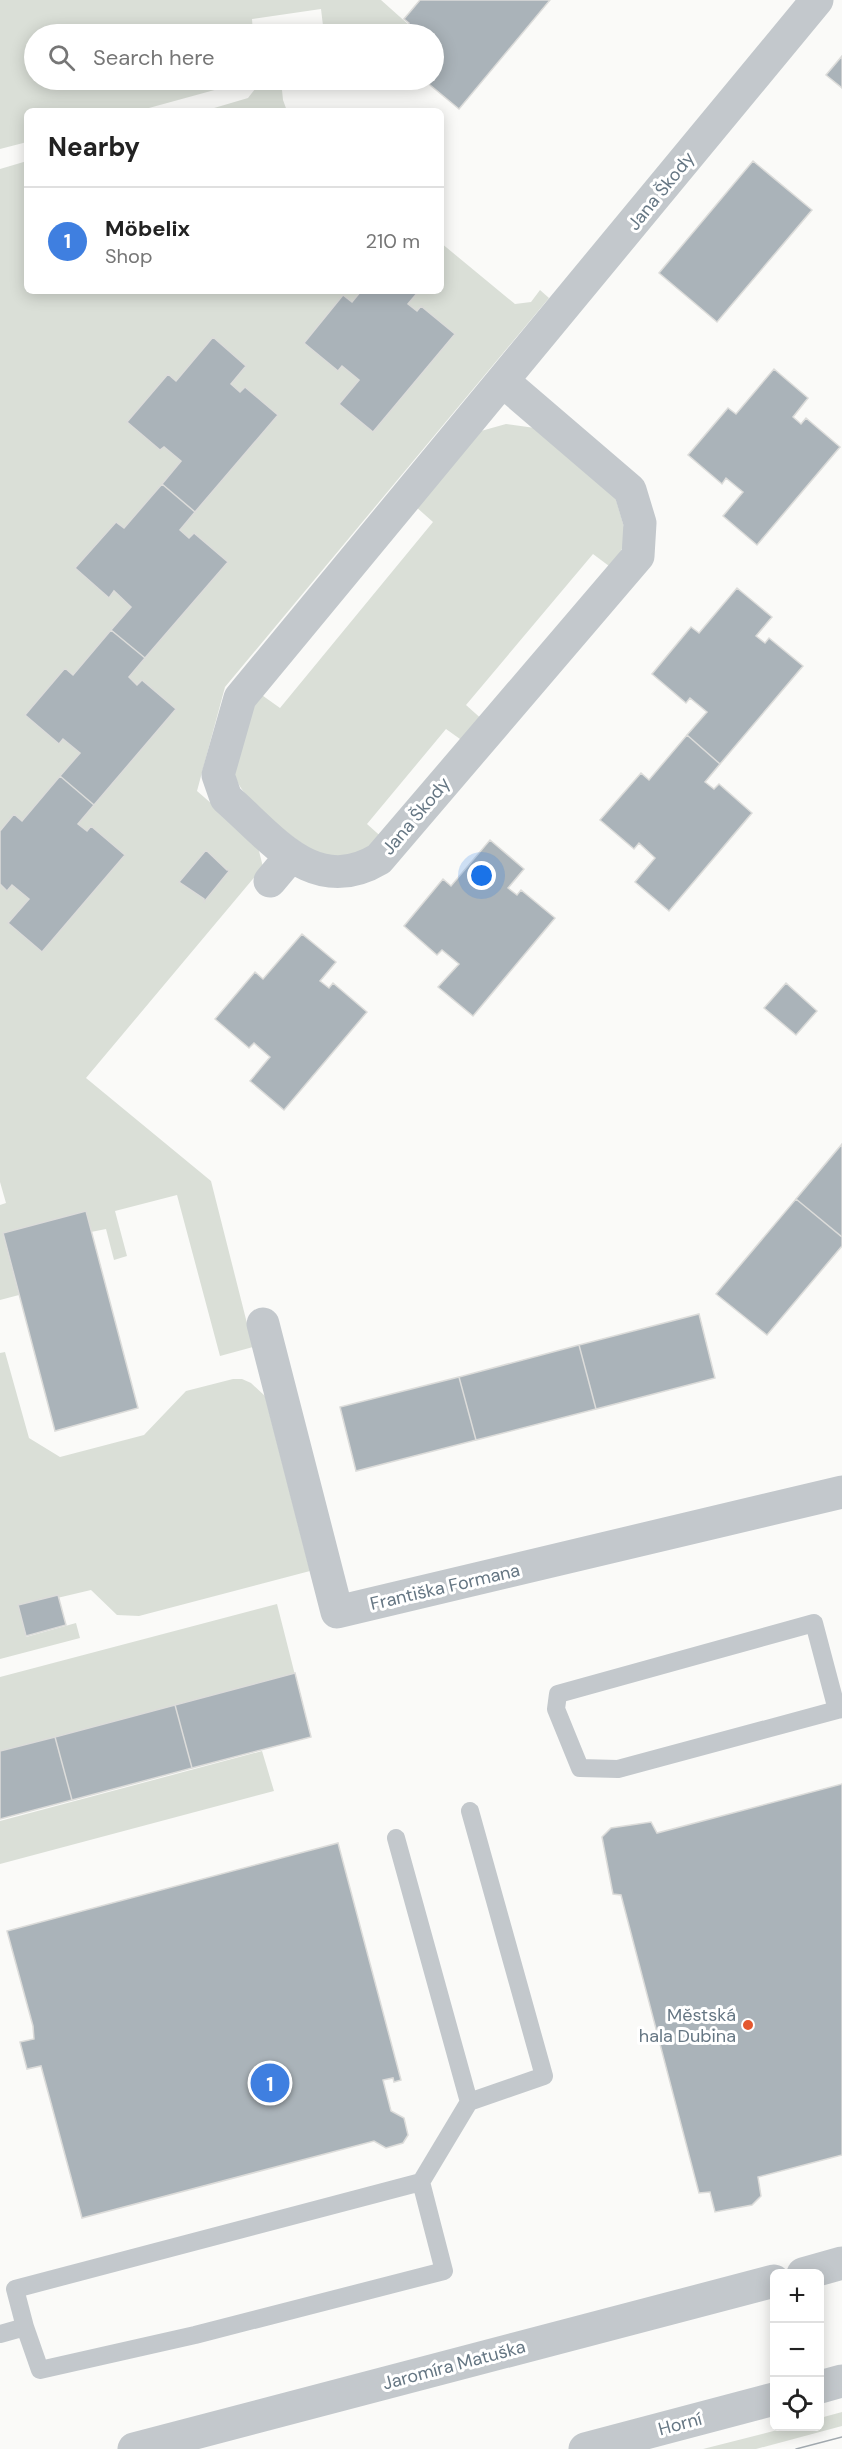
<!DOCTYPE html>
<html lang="en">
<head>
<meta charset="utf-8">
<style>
	body { margin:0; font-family:"DM Sans",sans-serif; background:#f2f2f2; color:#222 }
	.controls { position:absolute; right:18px; bottom:18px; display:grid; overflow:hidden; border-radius:9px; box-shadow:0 3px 15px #0003 }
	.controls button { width:54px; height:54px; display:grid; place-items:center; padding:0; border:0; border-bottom:2px solid #e0e0e0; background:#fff; color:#222; font:30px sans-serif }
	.you { position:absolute; left:482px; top:876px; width:21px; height:21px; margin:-15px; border:4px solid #fff; border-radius:50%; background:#1a73e8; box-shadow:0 0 0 9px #1a73e833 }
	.badge { display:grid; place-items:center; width:39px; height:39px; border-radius:50%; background:#d93025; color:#fff; font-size:20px; font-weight:700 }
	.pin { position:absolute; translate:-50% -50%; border:3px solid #fff; box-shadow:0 2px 6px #0006 }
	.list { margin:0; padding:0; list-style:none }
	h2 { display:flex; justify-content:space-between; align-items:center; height:78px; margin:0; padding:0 24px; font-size:26px }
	h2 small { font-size:20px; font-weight:400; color:#767676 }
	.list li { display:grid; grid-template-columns:39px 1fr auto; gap:18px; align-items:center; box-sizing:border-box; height:108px; padding:0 24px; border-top:2px solid #e0e0e0 }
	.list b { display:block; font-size:22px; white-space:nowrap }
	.list p { margin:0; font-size:20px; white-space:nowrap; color:#767676 }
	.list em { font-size:20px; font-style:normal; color:#767676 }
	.icon { flex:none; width:33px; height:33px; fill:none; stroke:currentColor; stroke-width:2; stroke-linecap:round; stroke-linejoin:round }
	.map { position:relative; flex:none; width:842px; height:2449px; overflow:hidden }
	.search { position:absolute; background:#fff; box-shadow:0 3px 15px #0003; left:24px; top:24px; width:420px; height:66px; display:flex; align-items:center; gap:15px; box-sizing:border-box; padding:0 21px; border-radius:33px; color:#767676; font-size:22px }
	.panel { position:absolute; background:#fff; box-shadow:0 3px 15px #0003; left:24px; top:108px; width:420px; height:186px; border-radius:9px }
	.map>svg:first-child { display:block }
</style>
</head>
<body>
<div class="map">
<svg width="842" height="2449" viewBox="0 0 842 2449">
	<rect width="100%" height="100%" fill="#fafaf8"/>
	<path fill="#dadfd7" d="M0 0H381L409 25 400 34H324L321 9 252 19 253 34H34V80H251L138 111H27V142L0 149Z
		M262 80H281L283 100 287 111H204L248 98Z
		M27 161V291H441V243L515 304 531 302 540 290 549 298 225 687 197 791 257 843 263 867 86 1078 211 1181 253 1347 220 1356 177 1195 115 1211 127 1256 114 1260 106 1229 91 1232 85 1212 3 1234 19 1295 0 1300V1205L6 1203 0 1182V169Z
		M506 424 535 428 614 493 627 537 613 569 593 554 466 705 485 722 467 744 446 729 367 824 386 841C377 846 363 857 353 858 344 859 325 857 317 853 296 841 235 796 234 771 233 743 249 717 259 693L280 708 433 522 415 506 481 431Z
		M5 1352 29 1438 60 1457 144 1435 186 1391 233 1379H242L251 1383 265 1396 310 1571 139 1616 117 1615 91 1590 19 1607 26 1637 76 1623 80 1638 0 1659V1353Z
		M277 1604 295 1675 0 1753V1677Z
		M262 1751 274 1791 0 1864V1821Z
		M842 2412V2426L756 2449H703L789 2427 820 2426V2418Z"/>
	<path fill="#aab3b9" stroke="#dcdcda" stroke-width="1.5" d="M420 0H550L459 109 424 80H434V34H400L409 23 404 19Z
		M842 56V88L826 75Z
		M753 161 812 210 717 322 659 273Z
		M361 291H419L408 304 417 311 421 306 455 334 373 432 339 404 359 380 342 366 338 371 304 343 343 295 352 302Z
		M213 337 246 366 231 384 240 392 245 387 278 415 195 512 162 484 181 461 164 447 160 450 127 422 168 374 176 381Z
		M774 369 808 398 793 417 801 424 806 418 840 447 757 545 723 516 743 492 726 478 722 484 688 455 728 408 736 414Z
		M162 484 195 512 180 530 189 538 194 533 228 562 145 658 111 630 131 607 114 591 109 598 75 568 116 522 124 528Z
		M737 588 772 617 756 636 765 643 769 638 803 666 720 764 687 735 707 712 690 698 686 703 652 674 691 627 699 633Z
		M111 630 145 658 129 677 137 685 142 680 176 709 94 805 60 776 80 753 63 739 59 744 25 715 65 668 73 675Z
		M687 735 720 764 705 782 714 789 719 784 752 813 669 911 635 882 655 858 639 843 634 849 600 820 641 773 649 780Z
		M60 776 94 805 78 824 87 831 91 826 125 855 42 952 8 923 29 899 12 885 7 891 0 884V831L14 814 22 821Z
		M490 840 524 869 508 888 517 895 521 890 555 918 473 1016 438 987 459 964 442 950 437 955 404 926 443 879 451 886Z
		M206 850 227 870H230L204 902V899L179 882Z
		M302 934 336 962 320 981 329 988 333 983 367 1012 284 1110 250 1081 270 1057 254 1043 249 1048 215 1019 255 972 263 979Z
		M786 983 817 1011 796 1035 764 1008Z
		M842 1144V1237L796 1199Z
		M796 1199 842 1237V1246L767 1335 716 1294Z
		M86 1211 138 1408 55 1431 3 1233Z
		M699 1314 715 1378 596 1409 579 1345Z
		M579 1345 596 1409 476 1440 459 1377Z
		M459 1377 476 1440 356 1471 340 1407Z
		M58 1595 66 1625 26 1636 18 1605Z
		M295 1673 311 1737 192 1768 175 1705Z
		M175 1705 192 1768 72 1800 55 1737Z
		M55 1737 72 1800 0 1819V1751Z
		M842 1784V2155L758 2177 761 2196 752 2205 715 2212 710 2192 699 2193 621 1895 613 1894 602 1837 611 1828 651 1822 657 1833Z
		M338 1843 401 2080 394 2082 393 2078 383 2080 391 2111 404 2118 408 2135 403 2143 386 2148 374 2141 82 2218 41 2066 27 2069 20 2042 34 2039 33 2026 7 1931Z"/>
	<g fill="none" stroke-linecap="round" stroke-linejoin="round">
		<path stroke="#c3c8cc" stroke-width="18" d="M837 1710 814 1623 558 1694 556 1709 580 1768 618 1769 837 1710 842 1709
			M396 1838 469 2102 544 2076 470 1811
			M25 2327 15 2289 421 2182
			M0 2334 25 2327 40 2370 195 2335 444 2271 421 2182 469 2102"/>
		<path stroke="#c3c8cc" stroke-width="33" d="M504 382 630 490 640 523 638 556 379 859C314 898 272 838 226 798L218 775 240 698 817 0
			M270 881 291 856
			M263 1324 337 1612 842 1492
			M803 2274 842 2263
			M820 2387 842 2381
			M134 2449 774 2281
			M585 2449 774 2399"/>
		<path stroke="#a2aab0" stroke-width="1.5" d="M796 2449 842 2437"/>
	</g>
	<circle fill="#e4572e" stroke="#fff" stroke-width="2" cx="748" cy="2025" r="6"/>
	<g text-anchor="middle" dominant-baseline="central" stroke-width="6" stroke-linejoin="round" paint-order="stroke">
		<g font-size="18" fill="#657683" stroke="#fff">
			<text transform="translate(661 191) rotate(-51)">Jana Škody</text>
			<text transform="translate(416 816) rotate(-50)">Jana Škody</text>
			<text transform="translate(445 1587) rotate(-13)">Františka Formana</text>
			<text transform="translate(454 2365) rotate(-15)">Jaromíra Matuška</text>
			<text transform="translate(680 2424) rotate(-15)">Horní</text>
		</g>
		<g font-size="18" fill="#657683" stroke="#fff" text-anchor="end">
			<text x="736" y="2015">Městská<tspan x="736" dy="21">hala Dubina</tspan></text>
		</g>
	</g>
</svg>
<div class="controls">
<button>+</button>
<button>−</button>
<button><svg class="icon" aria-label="locate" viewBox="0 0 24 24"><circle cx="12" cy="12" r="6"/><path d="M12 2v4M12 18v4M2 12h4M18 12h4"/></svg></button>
</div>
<div class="you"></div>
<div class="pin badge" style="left:270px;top:2083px;background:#3f7fe0">1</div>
<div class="search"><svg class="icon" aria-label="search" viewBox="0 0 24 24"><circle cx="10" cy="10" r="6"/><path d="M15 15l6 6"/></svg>Search here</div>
<section class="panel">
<h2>Nearby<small></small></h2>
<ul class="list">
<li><span class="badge" style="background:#3f7fe0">1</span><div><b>Möbelix</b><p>Shop</p></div><em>210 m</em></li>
</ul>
</section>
</div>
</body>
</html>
